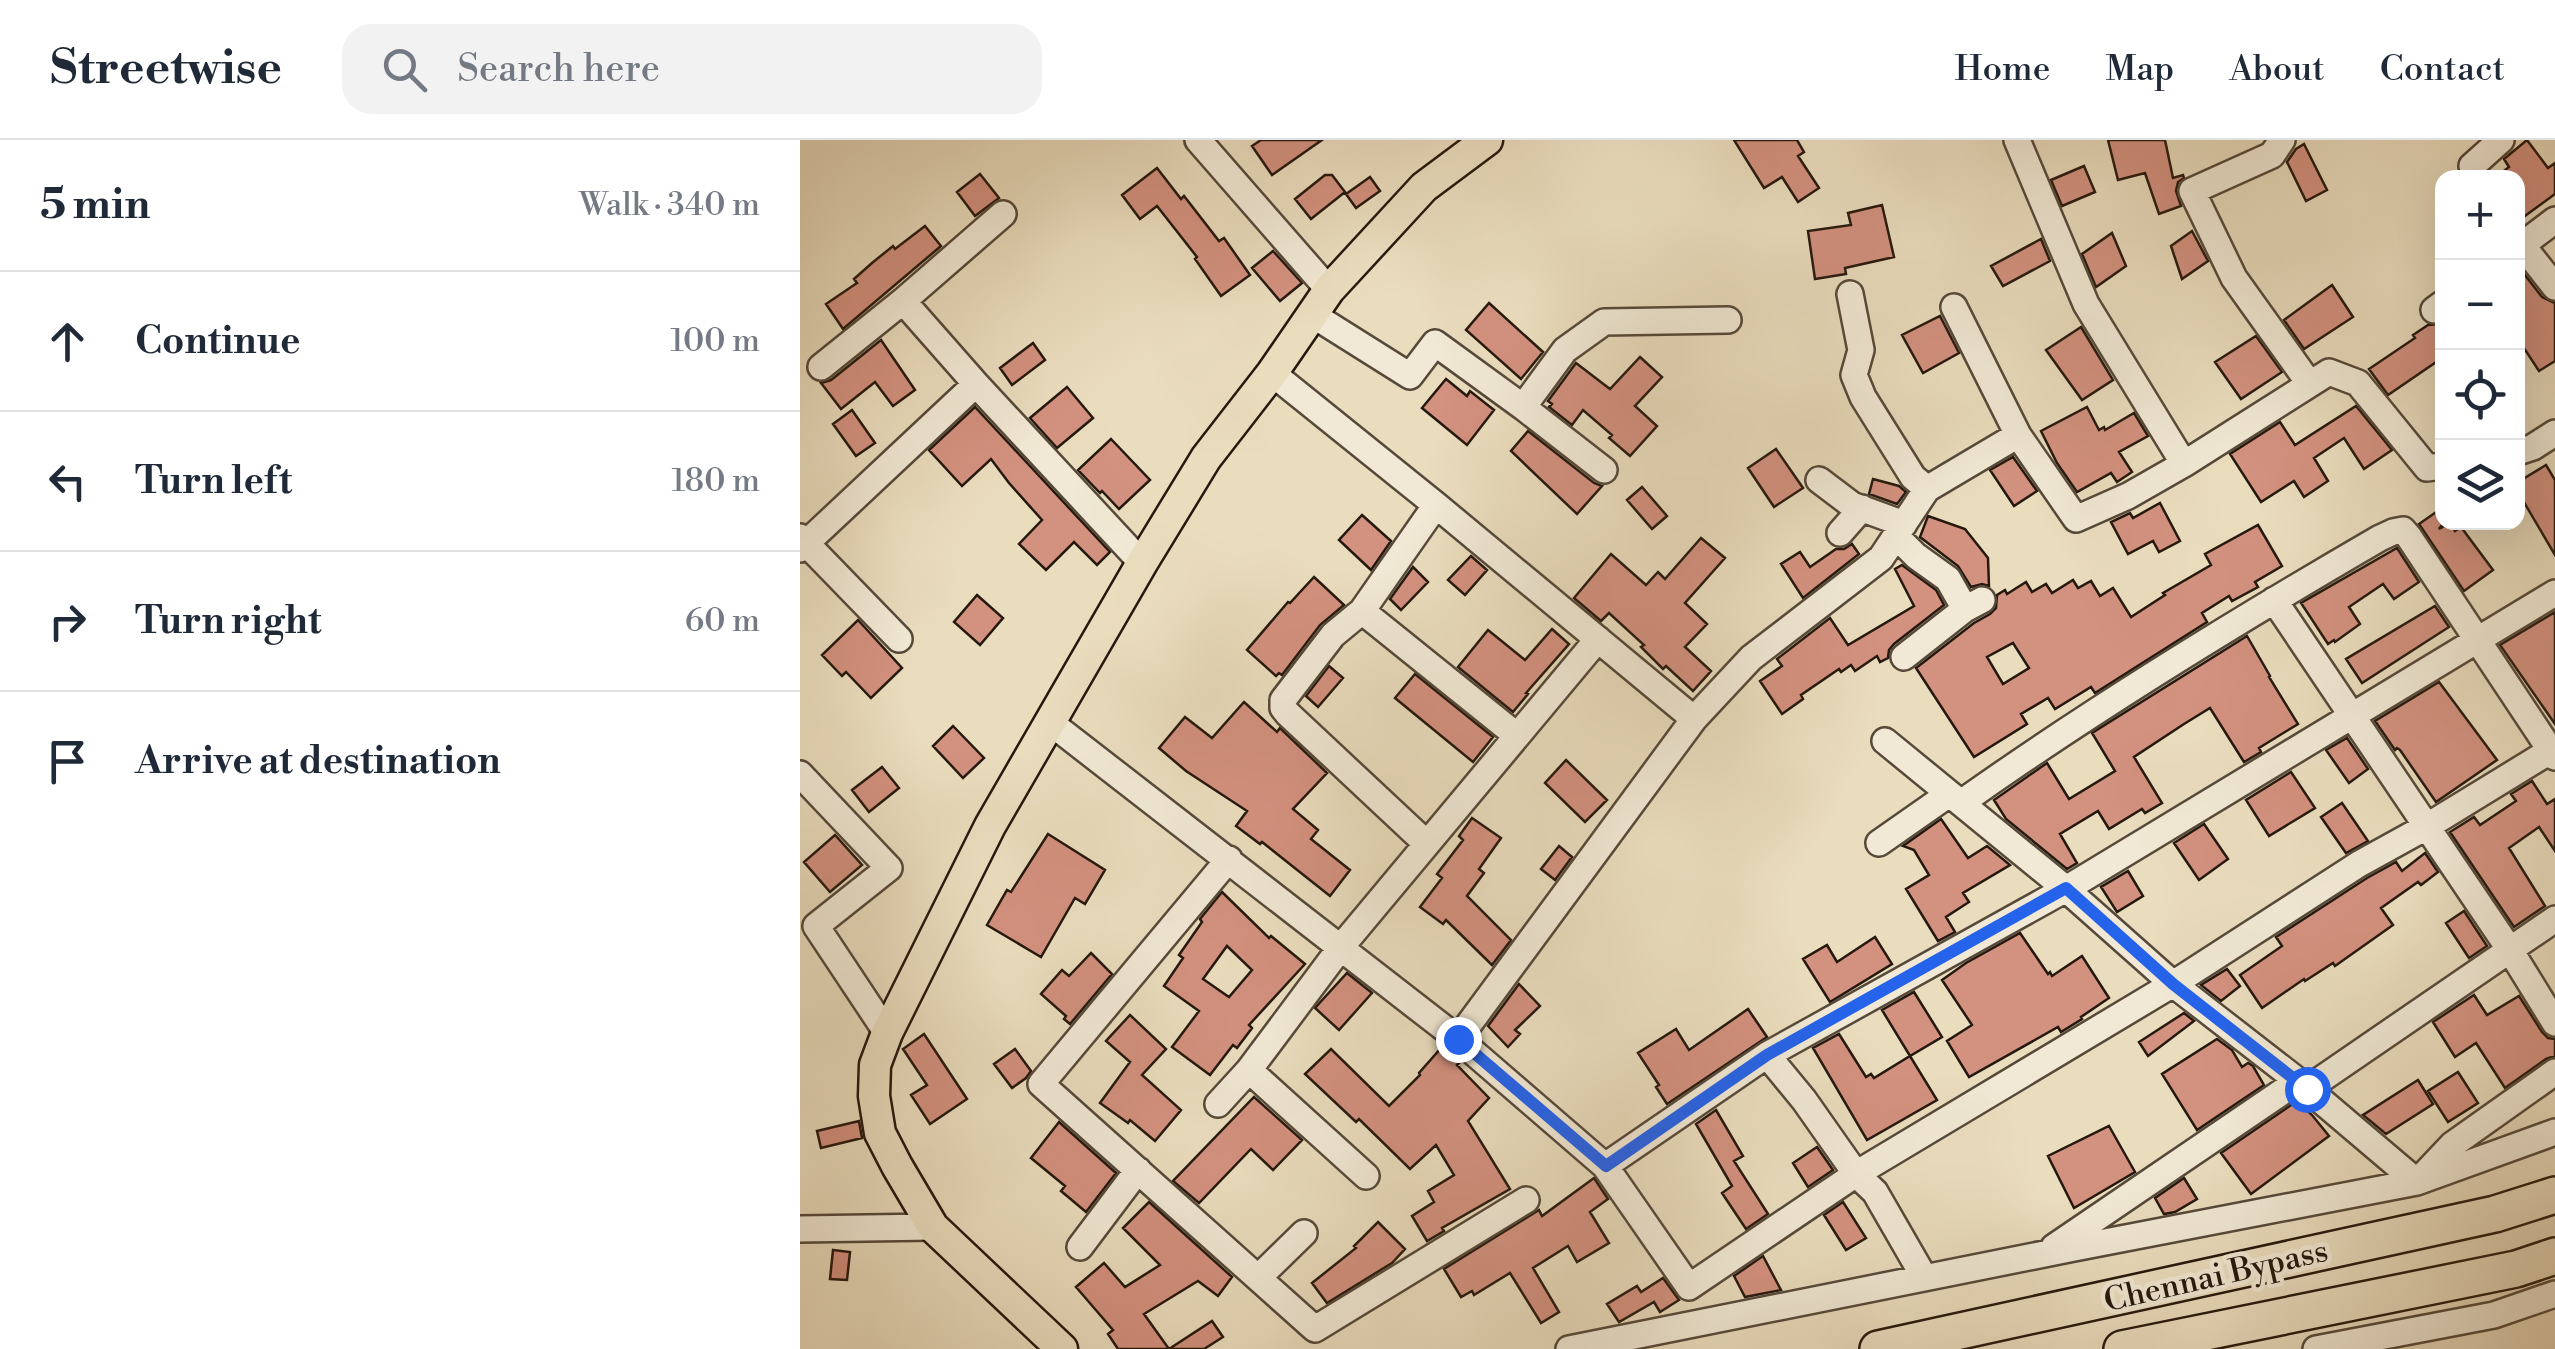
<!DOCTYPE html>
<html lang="en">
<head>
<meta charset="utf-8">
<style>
	body { margin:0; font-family:"Libre Bodoni",serif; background:#f2f2f3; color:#1f2937 }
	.controls { position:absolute; right:30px; top:30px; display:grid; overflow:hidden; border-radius:20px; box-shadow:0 10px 40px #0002 }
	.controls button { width:90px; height:90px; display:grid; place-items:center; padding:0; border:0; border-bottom:2px solid #e0e1e3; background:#fff; color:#1f2937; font:50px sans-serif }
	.stop { position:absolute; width:30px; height:30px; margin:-22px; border:8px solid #2563eb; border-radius:50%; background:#fff }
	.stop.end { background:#2563eb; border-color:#fff; box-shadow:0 2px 10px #0008 }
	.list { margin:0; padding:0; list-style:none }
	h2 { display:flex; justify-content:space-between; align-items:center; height:130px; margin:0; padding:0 40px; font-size:42px }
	h2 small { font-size:32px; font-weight:400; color:#747a83 }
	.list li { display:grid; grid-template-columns:65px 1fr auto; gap:30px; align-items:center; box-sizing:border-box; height:140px; padding:0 40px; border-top:2px solid #e0e1e3 }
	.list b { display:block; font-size:38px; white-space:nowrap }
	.list em { font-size:32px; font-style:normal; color:#747a83 }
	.icon { flex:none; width:55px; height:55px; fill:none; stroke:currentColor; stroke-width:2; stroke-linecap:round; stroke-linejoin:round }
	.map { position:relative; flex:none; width:1755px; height:1209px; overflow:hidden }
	header { display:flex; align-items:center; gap:60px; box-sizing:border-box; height:140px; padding:0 50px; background:#fff; border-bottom:2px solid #e0e1e3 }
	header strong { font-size:48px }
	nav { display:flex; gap:55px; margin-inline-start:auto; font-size:35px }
	.search { width:700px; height:90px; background:#f2f2f3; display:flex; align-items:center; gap:25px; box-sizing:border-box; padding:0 35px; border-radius:30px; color:#747a83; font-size:38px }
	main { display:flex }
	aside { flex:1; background:#fff }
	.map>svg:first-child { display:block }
</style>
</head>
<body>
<header>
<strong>Streetwise</strong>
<div class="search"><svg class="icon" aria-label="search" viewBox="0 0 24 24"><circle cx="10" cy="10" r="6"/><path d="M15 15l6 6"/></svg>Search here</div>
<nav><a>Home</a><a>Map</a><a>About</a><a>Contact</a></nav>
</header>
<main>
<aside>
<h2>5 min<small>Walk · 340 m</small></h2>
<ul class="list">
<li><svg class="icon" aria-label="ahead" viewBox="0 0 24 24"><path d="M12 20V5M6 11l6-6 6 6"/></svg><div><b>Continue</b></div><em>100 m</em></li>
<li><svg class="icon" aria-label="left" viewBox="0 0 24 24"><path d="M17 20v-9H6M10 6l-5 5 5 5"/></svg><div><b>Turn left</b></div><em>180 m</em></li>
<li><svg class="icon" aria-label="right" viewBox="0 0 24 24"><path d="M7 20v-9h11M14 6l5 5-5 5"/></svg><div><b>Turn right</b></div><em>60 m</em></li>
<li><svg class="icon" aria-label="arrive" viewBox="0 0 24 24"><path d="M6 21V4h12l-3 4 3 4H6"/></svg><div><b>Arrive at destination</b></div></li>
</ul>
</aside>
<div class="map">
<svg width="1755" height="1209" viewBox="0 0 1755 1209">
	<rect width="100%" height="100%" fill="#eaddbe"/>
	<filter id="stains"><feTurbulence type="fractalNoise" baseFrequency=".002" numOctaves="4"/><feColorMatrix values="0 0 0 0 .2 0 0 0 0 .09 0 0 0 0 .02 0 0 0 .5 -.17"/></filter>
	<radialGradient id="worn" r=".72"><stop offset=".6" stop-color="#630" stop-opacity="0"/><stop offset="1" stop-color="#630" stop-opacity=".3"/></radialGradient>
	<path fill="#d3917f" stroke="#25180e" stroke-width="2.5" fill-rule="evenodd" d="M461 0H522L472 35 452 6Z
		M934 0H997L1004 12 998 16 1019 48 998 62 982 37 964 48Z
		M1308 0H1365L1373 38 1383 35 1384 38 1378 42 1376 51 1381 66 1359 74 1345 33 1318 40Z
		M1727 0 1748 28 1755 23V54L1718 81V38H1695L1709 27 1704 19Z
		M1504 4 1527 50 1506 61 1487 22 1496 9Z
		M1284 26 1295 52 1262 66 1251 40Z
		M357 28 381 59 384 56 419 101 424 98 450 135 421 156 395 119 397 117 357 66 340 79 322 55Z
		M180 34 199 58 175 76 157 52Z
		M525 35H532L545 52 511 79 495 59Z
		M570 37 580 51 556 68 546 54Z
		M1082 65 1094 117 1045 128 1046 134 1015 139 1008 91 1051 85 1048 73Z
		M125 86 141 106 43 189 26 164 57 143 54 139 72 123 93 106 95 109Z
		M1392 91 1408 121 1382 139 1371 106Z
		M1312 93 1326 126 1296 147 1282 114Z
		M1241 99 1250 121 1203 146 1191 126Z
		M473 111 502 143 480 161 452 128Z
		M1718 126 1742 157 1755 163V221L1739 231 1718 199Z
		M1532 145 1553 177 1504 209 1484 180Z
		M689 163 743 212 721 239 666 190Z
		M1140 176 1159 213 1123 233 1102 195Z
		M1640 184 1642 187V218L1588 255 1569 229 1615 198 1613 195 1628 185Z
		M1281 187 1313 240 1282 260 1246 210Z
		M1456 196 1482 232 1441 259 1415 222Z
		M81 200 115 250 93 266 75 242 41 269 21 243 31 240Z
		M233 203 245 220 212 245 200 228Z
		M840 217 862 237 835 266 857 286 830 316 809 298 812 295 783 270 772 285 749 267 752 264 748 261 776 223 810 249Z
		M646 239 667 256 670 251 694 270 667 305 622 268Z
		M267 247 293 278 257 308 230 278Z
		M1556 266 1592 310 1564 329 1544 298 1514 318 1528 341 1504 357 1494 341 1461 362 1430 314 1480 282 1495 305Z
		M175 267 310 412 297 425 274 402 246 430 219 404 242 380 209 343 191 319 162 346 129 310Z
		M1287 267 1299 290 1304 287 1305 290 1334 273 1348 296 1319 312 1332 332 1317 342 1311 333 1277 352 1257 323 1241 291Z
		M52 270 75 303 56 316 33 284Z
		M728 291 794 343 802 346 777 374 711 311Z
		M311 299 350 340 319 369 302 351 300 353 278 330Z
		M976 309 1003 348 974 367 948 328Z
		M1213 317 1237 351 1214 366 1190 330Z
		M1746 325 1755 340V415L1718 352V342Z
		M1073 339 1099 346 1106 352 1097 364 1069 354Z
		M842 347 867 376 852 389 827 360Z
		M1360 363 1380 401 1359 412 1353 401 1328 414 1311 382 1330 373 1333 378Z
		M1642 368V382H1644L1639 389 1650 383 1655 391 1661 387 1693 430 1664 451 1619 384Z
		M562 375 591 401 571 430 539 400Z
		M1128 376 1165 389 1188 418 1189 446 1182 444 1171 447 1158 426 1120 397Z
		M1458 385 1482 426 1455 442 1458 447 1432 461 1429 456 1402 473 1407 482 1295 553 1291 547 1255 569 1248 558 1221 574 1227 584 1174 617 1116 528 1174 483 1190 474 1196 468 1197 455 1205 450 1207 454 1226 442 1232 452 1246 444 1252 453 1273 440 1278 448 1291 441 1300 456 1313 448 1331 477 1365 455 1363 453 1411 425 1405 414ZM1213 503 1229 528 1203 544 1187 517Z
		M901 398 925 418 885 463 907 484 885 507 911 531 893 551 866 526 863 529 841 507 844 505 809 473 801 481 774 458 811 414 846 445 858 432 865 439Z
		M1052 404 1059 414 1003 458 981 424 1000 412 1010 427 1036 409H1044Z
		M1597 408 1619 442 1594 459 1583 444 1549 467 1560 484 1535 502 1534 500 1528 504 1501 463Z
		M671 416 687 430 665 455 648 440Z
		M1102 425 1136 450 1144 465 1094 504 1089 510 1088 518 1080 522 1077 516 1055 531 1051 525 1041 532 1039 529 1001 555 1003 559 982 574 960 541 982 526 977 519 1030 478 1048 505 1114 466 1095 429Z
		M613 427 628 442 601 470 590 459Z
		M514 437 544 465 520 485 482 535 479 533 476 536 447 510 488 462 490 463Z
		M177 455 203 478 180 505 154 482Z
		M1635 466 1649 487 1562 543 1546 519Z
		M1755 472V584L1700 505Z
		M58 480 102 528 71 558 46 532 42 536 22 515Z
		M752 489 769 504 726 553 728 554 713 572 658 527 688 490 725 520Z
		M1447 496 1470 536 1469 537 1498 584 1459 608 1461 612 1444 622 1410 568 1384 584 1334 617 1362 663 1345 673 1342 669 1309 689 1298 671 1260 694 1277 723 1267 729 1206 679 1194 660 1247 623 1269 659 1315 631 1292 593Z
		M529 526 543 538 518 567 506 556Z
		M615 534 693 597 673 622 595 558Z
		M1639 542 1697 620 1636 662 1600 610 1597 608 1595 610 1575 581Z
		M444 562 477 592 480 588 527 633 493 669 518 690 511 699 550 730 530 756 462 702 460 704 436 686 447 671 386 631 359 608 385 577 412 598Z
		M153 586 184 618 163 638 133 606Z
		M1547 598 1568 629 1549 643 1526 610Z
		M766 620 807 660 785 682 745 643Z
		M82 627 99 648 69 672 52 650Z
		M1491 632 1515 668 1469 696 1446 660Z
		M1732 641 1747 664 1755 659V711L1739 687 1709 708 1745 766 1714 787 1650 692 1674 677 1680 685 1716 661 1711 654Z
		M1542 663 1568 701 1546 713 1521 677Z
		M672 678 701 698 679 729 684 733 667 756 711 800 692 825 646 780 643 784 620 767 642 738 637 734 663 700 659 696Z
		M1141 679 1168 718 1187 706 1210 725 1163 753 1169 762 1146 777 1155 792 1138 801 1106 749 1129 735 1114 710 1103 706Z
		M1404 684 1428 719 1399 740 1374 703Z
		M248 694 305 730 285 764 275 758 241 817 187 785 207 750 211 752Z
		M35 695 62 725 30 752 4 722Z
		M759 706 772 717 755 740 741 729Z
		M1625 713 1638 732 1621 745 1618 742 1581 768 1593 785 1535 826 1533 823 1505 841 1504 839 1462 868 1440 835 1482 806 1476 797 1567 738 1596 722 1602 731Z
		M1328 731 1343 756 1317 772 1301 747Z
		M422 752 469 798 471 796 505 824 449 885 452 888 437 908 433 905 410 935 372 907 399 871 364 846 383 818 379 815 402 782 400 779ZM427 806 452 830 429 857 403 839Z
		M1664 771 1687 806 1669 818 1646 783Z
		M1220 793 1248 834 1250 832 1252 836 1282 816 1309 858 1281 877 1282 879 1261 892 1258 887 1169 937 1147 901 1172 885 1142 840 1166 823Z
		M1075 797 1092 824 1030 862 1003 819 1027 805 1037 822Z
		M291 813 312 834 270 884 264 879 266 876 241 854 262 830 269 836Z
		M1427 829 1440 846 1421 861 1401 845Z
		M547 833 572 853 539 890 515 868Z
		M719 844 740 866 715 890 720 894 708 907 688 886Z
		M1114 852 1142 897 1110 916 1082 870Z
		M1674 855 1687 875 1719 856 1742 892 1748 898 1755 899V916L1746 919 1705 948 1676 903 1655 917 1633 882Z
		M948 869 967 897 867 964 856 947 859 945 838 913 876 889 889 910Z
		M1384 873 1394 881 1348 916 1339 902Z
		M330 875 366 909 342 935 381 970 355 1001 330 980 328 983 300 963 330 922 306 901Z
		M124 894 167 959 130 984 111 955 127 945 103 909Z
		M1039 894 1066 937 1071 934 1074 938 1110 916 1137 960 1067 1000 1013 908Z
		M1417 899 1432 910 1442 927 1448 923 1453 926 1464 945 1397 990 1362 934Z
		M642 907 660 922 657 925 689 958 668 981 710 1049 642 1088 644 1091 627 1101 612 1076 634 1062 628 1051 654 1035 636 1005 610 1029 559 979 556 982 505 934 531 909 589 966 620 935 619 933Z
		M215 909 231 931 226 938 212 948 194 924Z
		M1658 932 1678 963 1648 982 1628 951Z
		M1618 940 1633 964 1586 994 1563 975Z
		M454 957 502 1000 473 1030 451 1009 399 1063 373 1041Z
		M1497 961 1512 975 1529 996 1451 1054 1421 1013Z
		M916 970 943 1016 934 1021 968 1074 946 1089 922 1053 932 1046 896 984Z
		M59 981 62 998 21 1008 17 991Z
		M259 982 316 1033 286 1072 261 1051 265 1046 231 1018Z
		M1309 986 1335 1032 1274 1068 1248 1016Z
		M1017 1007 1033 1030 1008 1047 993 1023Z
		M794 1038 808 1059 790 1072 809 1103 777 1122 768 1106 733 1128 759 1172 741 1183 710 1133 674 1155 672 1151 661 1157 644 1129 739 1070 742 1076Z
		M1384 1038 1397 1059 1375 1072 1364 1074 1355 1058Z
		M349 1062 432 1137 418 1156 398 1141 344 1174 369 1209 412 1181 423 1197 404 1209H318L308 1194 313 1190 276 1147 304 1123 325 1147 360 1125 323 1088Z
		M1043 1062 1066 1098 1046 1110 1024 1075Z
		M578 1082 605 1109 592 1123 527 1163 512 1143 556 1108 554 1106Z
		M33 1110 50 1112 47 1140 30 1139Z
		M963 1116 981 1150 945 1157 934 1136Z
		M863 1138 879 1160 860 1172 854 1162 819 1182 807 1164 837 1146 841 1152Z"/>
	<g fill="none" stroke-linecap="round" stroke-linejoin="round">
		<g stroke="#56493a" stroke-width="30">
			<path id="minor" d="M398 0 529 150
				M1217 0 1286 164 1384 324 1529 232 1558 243 1627 328 1642 326
				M1482 0 1472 15 1392 51 1434 138 1509 243
				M1672 26 1701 0
				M1722 105 1755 147
				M1718 108 1755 80
				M1050 154 1061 210 1054 235 1063 257 1113 337 1127 349
				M103 161 203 74
				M1154 167 1218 295
				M1634 170 1642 164
				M513 175 610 236 635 203 723 267 765 210 804 182 928 180
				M21 227 103 161 176 244
				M472 233 636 365 894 579 658 899
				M723 267 804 330
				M1718 312 1733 307 1755 293
				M1019 340 1052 365 1104 384
				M1040 393 1062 368
				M1096 396 1116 416 1148 439 1165 469 1182 460
				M0 397 99 499
				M0 409 176 244 342 423
				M1474 460 1710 810 1755 883
				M562 471 716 595
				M1104 517 1165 469
				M894 579 951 518 1081 418 1127 349 1218 295 1276 379 1328 356 1384 324
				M251 583 658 899 805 1026
				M1085 601 1266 749 1373 844 1498 941 1617 1042 1652 1005 1755 932
				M0 634 89 728 16 786 87 893
				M1161 663C1296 567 1437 481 1580 398L1593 392 1603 390 1609 397 1755 617
				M1079 703 1149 654
				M627 704 487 573 483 568V560L533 495 562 471 636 365
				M429 719 241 944 515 1189 726 1060
				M967 915 1004 960 1056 1034 889 1147 805 1026 967 915 1266 749 1755 453
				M1507 949 1755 779
				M418 964 449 930
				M566 1036 449 930 541 807 798 499
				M0 1089 133 1087
				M280 1107 338 1030
				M1254 1107 1498 941
				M1124 1137 1075 1052 1056 1034 1373 844 1559 724 1626 687 1755 608
				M458 1138 504 1093
				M769 1209 1274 1108 1617 1042 1755 992
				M1516 1209 1694 1175 1755 1154"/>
		</g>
		<g stroke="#25180e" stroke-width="35">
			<path id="major" d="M262 1209 133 1087 97 1026 80 993 74 956 75 925 87 893 190 686 342 423 406 318 472 233 529 150 624 47 687 0"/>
		</g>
		<g stroke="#25180e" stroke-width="40">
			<path id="highway" d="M1078 1209 1695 1074 1755 1055
				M1322 1209 1716 1129 1755 1116"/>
		</g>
		<use href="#minor" stroke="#f1e9d5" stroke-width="25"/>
		<use href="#major" stroke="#eaddbe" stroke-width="30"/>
		<use href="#highway" stroke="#eaddbe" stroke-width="35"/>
	</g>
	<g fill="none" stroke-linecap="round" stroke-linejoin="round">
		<path stroke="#2563eb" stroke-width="12" d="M658 899 806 1026 967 915 1266 748 1373 844 1507 949"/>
	</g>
	<g text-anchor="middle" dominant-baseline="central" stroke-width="9" stroke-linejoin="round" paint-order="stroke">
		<g font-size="32" fill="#25180e" stroke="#f1e9d5">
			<text transform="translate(1416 1136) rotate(-13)">Chennai Bypass</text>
		</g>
	</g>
	<rect width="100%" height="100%" filter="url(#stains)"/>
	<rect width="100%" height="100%" fill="url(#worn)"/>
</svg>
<div class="controls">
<button>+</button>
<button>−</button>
<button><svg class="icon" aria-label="locate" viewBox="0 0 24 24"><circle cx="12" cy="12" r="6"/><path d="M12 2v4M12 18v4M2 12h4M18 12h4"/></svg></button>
<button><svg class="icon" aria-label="layers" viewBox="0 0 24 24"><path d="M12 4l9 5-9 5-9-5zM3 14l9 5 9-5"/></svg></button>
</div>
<div class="stop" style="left:1507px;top:949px"></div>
<div class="stop end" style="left:658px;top:899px"></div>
</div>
</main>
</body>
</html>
